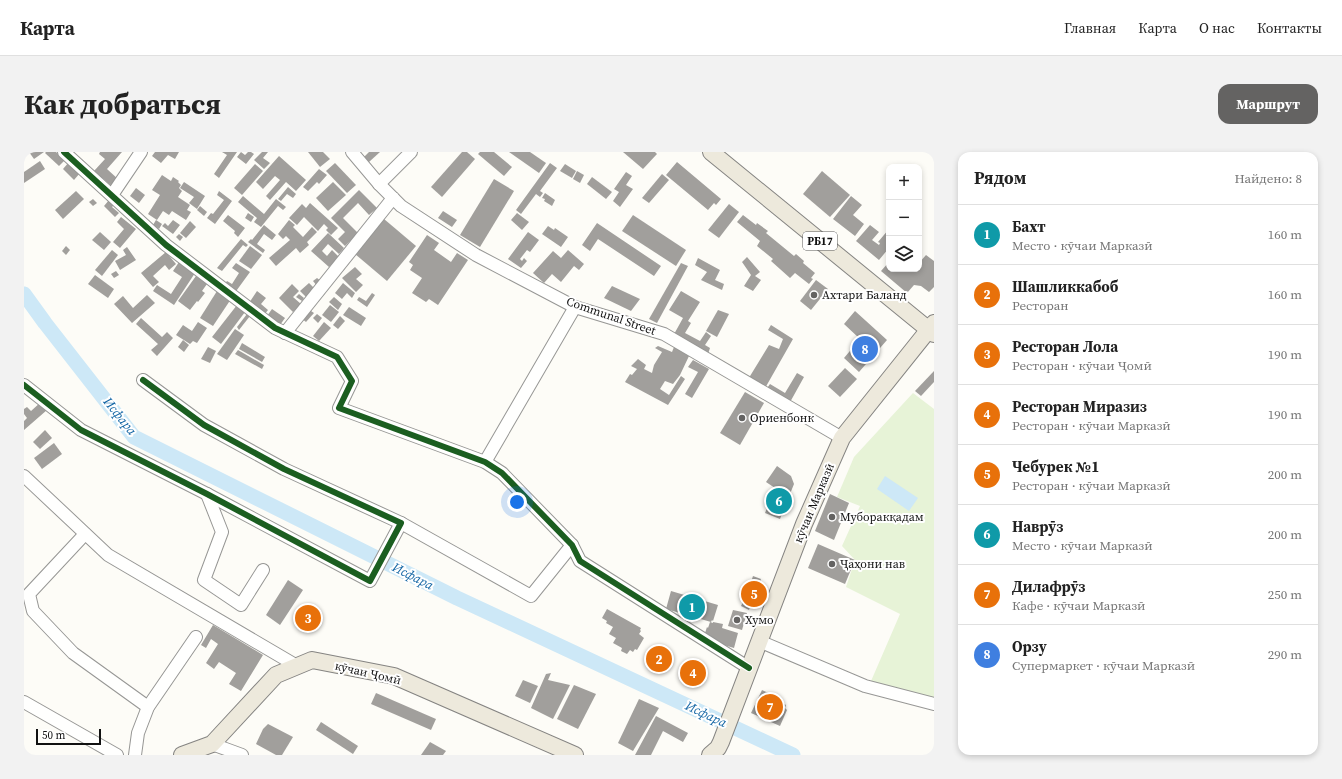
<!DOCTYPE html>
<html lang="ru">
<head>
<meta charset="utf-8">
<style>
  body { margin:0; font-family:"Source Serif 4",serif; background:#f2f2f2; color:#222 }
  .controls { position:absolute; right:12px; top:12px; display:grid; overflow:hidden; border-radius:8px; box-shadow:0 2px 6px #0003 }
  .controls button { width:36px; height:36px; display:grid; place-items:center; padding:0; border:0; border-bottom:1px solid #e0e0e0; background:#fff; color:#222; font:20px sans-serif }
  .scale { position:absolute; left:12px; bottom:10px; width:65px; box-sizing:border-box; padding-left:4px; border:2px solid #111; border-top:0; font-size:11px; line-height:14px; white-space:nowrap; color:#111; -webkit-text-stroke:3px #fff; paint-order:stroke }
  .you { position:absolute; left:493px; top:350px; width:14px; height:14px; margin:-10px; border:3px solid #fff; border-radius:50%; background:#1a73e8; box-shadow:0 0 0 6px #1a73e833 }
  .badge { display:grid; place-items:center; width:26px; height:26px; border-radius:50%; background:#646362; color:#fff; font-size:13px; font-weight:700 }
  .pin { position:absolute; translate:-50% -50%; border:2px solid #fff; box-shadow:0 1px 4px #0006 }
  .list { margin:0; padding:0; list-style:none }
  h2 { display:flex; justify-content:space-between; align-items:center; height:52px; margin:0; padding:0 16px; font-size:17px }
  h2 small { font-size:13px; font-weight:400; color:#767676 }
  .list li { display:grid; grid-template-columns:26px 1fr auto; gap:12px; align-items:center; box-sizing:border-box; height:60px; padding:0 16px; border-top:1px solid #e0e0e0 }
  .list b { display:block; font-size:15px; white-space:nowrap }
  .list p { margin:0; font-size:13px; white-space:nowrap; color:#767676 }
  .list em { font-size:13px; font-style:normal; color:#767676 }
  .icon { flex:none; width:22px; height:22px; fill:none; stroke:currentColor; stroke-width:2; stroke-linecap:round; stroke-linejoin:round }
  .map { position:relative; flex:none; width:910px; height:603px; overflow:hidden; border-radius:12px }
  header { display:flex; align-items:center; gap:24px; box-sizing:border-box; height:56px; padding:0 20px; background:#fff; border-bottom:1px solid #e0e0e0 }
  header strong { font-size:19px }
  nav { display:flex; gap:22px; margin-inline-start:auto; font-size:14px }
  .intro { display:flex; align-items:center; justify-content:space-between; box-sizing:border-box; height:96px; padding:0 24px }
  h1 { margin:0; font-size:28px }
  .button { padding:10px 18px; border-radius:12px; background:#646362; color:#fff; font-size:14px; font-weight:700 }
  main { display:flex; gap:24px; padding:0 24px }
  aside { flex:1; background:#fff; border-radius:12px; box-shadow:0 2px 6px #0003 }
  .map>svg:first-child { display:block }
</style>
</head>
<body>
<header>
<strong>Карта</strong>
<nav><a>Главная</a><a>Карта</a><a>О нас</a><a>Контакты</a></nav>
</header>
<div class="intro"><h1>Как добраться</h1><a class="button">Маршрут</a></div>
<main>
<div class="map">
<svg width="910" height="603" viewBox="0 0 910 603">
  <rect width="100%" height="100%" fill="#fdfcf7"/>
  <polygon fill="#e7f3d7" points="889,241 910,257 910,550 844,536 876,462 822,435 831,408 818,394 836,354 813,345 830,305"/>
  <polygon fill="#cde8f7" points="861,324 894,346 885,359 853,337"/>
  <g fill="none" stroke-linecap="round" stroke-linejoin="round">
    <polyline stroke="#cde8f7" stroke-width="15" points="0,142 21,171 110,285 433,446 769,603"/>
  </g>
  <g fill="#a19f9c">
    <polygon points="5,0 20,0 10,7"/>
    <polygon points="22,0 32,0 41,8 35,14 21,1"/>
    <polygon points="76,0 98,0 83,17 95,28 89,35 70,19 81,7 75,2"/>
    <polygon points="131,0 155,0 151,7 144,3 137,11 128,4"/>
    <polygon points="198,0 213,0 195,26 190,22 203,3"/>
    <polygon points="217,0 221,3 224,0 227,0 230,2 222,12 213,5"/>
    <polygon points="238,0 244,0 239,6 246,11 240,17 230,8"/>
    <polygon points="284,0 299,0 306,7 296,15"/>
    <polygon points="345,0 356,0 345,10 340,5"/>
    <polygon points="438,0 443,0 451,7 418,45 407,35"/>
    <polygon points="456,0 470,0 488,15 480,24 454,2"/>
    <polygon points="485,0 506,0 522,11 515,21"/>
    <polygon points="599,0 631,0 633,2 619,17"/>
    <polygon points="255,4 282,28 272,39 262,30 246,48 242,44 256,28 251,24 239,37 232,30"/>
    <polygon points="16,9 21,17 0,31 0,20"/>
    <polygon points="45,10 56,21 50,28 39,17"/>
    <polygon points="653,10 697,47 692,53 690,51 684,58 642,23"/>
    <polygon points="311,11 332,33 323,41 302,19"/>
    <polygon points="526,11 533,16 516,39 519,41 516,45 512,42 497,62 492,58"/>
    <polygon points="231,12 239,19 218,43 210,36"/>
    <polygon points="541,12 552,19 548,26 536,19"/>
    <polygon points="295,17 303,23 295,32 293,30 284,39 279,35"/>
    <polygon points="553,19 560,23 556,31 549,27"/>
    <polygon points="798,19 826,43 806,65 779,42"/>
    <polygon points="602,20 608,24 602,33 609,37 596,55 589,49 595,40 590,37"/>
    <polygon points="638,22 645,28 625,51 618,46"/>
    <polygon points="138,23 147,29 149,25 155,29 154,30 157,33 155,36 158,39 154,45 166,53 163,58 167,60 162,68 148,59 145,63 139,59 133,68 124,62 136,43 128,38"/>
    <polygon points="568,25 588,40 582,47 563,32"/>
    <polygon points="470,27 490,39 456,95 436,83"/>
    <polygon points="160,30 181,44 173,57 165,51 170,45 156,36"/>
    <polygon points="309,30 322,43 304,59 292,46"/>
    <polygon points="264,35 272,42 269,46 263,42 257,49 254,47"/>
    <polygon points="112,36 121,43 115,51 106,44"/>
    <polygon points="335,38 353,56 345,63 334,51 319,66 334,81 321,94 314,87 321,80 307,66"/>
    <polygon points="52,39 60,47 39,67 31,58"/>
    <polygon points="195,39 208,49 191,72 183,66 187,61 189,62 200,48 193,43"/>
    <polygon points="521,41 531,48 528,54 520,49 521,47 518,46"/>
    <polygon points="219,44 240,62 252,47 262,55 259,58 254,54 237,75 230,70 233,66 214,50"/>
    <polygon points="827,44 838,53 829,63 840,72 831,84 809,67"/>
    <polygon points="69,47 73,51 69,54 65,50"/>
    <polygon points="85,48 90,53 88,55 95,61 91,65 80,54"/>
    <polygon points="286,51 314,76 307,83 302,78 304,76 300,72 294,79 280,65 273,73 265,66 278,52 282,56"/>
    <polygon points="705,52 715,60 695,86 684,78"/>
    <polygon points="176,54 183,60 180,64 173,58"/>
    <polygon points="419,59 433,68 428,75 414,66"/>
    <polygon points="224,61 230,65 227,70 221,66"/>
    <polygon points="493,61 505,70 498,78 487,68"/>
    <polygon points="204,63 221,76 214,85 210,81 211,79 199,69"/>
    <polygon points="609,63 662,98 652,114 598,79"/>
    <polygon points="719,63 732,73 733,71 744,79 742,81 770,104 772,102 780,109 779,111 791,121 787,126 789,127 785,132 771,121 766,126 747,109 749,107 733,94 736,89 713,70"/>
    <polygon points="97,65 112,77 96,96 89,90 100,77 93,70"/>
    <polygon points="360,67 392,94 363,129 331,102"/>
    <polygon points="132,68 138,72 135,77 129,73"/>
    <polygon points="149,68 156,73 149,82 138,74 141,71 144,74"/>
    <polygon points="265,68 271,73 269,75 279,85 288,75 293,80 283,90 285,93 276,101 272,96 252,114 245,106 266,88 262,84 259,87 254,82"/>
    <polygon points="166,69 172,75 162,86 156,81"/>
    <polygon points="573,71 637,114 630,124 574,87 566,99 558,93"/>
    <polygon points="240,73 252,83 248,88 240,82 233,92 241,98 239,101 224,90 227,87 228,88"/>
    <polygon points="846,73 855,80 848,88 855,93 856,91 854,90 865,77 865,96 855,108 832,89"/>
    <polygon points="524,74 530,78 531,76 544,85 537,95 518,82"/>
    <polygon points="76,80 87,90 80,98 68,88"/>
    <polygon points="504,80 515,88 506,100 503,98 496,107 498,109 500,106 503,109 497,116 484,107"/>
    <polygon points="304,81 320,96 315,102 304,92 298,99 303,104 308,98 315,105 305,115 287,99"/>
    <polygon points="155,82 159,85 156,89 152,85"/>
    <polygon points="403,83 415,91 410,98 427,110 433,101 444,108 414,153 405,147 402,150 388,141 398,126 386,118 389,113 385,110"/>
    <polygon points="217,87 224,93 222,95 219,93 198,119 193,116"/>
    <polygon points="42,94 46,98 42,103 38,99"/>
    <polygon points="226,94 238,103 227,117 215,109"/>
    <polygon points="103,95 112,108 96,118 91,109 102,103 99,98"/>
    <polygon points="88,98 94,103 78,124 71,118"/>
    <polygon points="544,98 560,112 555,118 550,114 537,130 528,122 520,131 509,121 529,99 537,106"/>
    <polygon points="142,100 152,112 145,118 141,113 129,124 135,130 129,135 117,121"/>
    <polygon points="902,103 910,109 910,135 905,140 897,134 890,133 883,141 857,119 865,110 865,117 895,117 895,111"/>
    <polygon points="723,105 736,120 731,124 737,128 729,139 720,134 727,123 718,110"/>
    <polygon points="674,106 696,118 691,128 700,132 698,138 677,128 683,120 671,113"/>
    <polygon points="155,110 171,121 150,153 129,139 133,133 147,142 158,125 149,119"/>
    <polygon points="212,111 226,120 210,142 199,134 203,129 208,132 215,121 208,116"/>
    <polygon points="657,111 664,114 633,171 625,167"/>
    <polygon points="331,115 338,122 332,127 339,133 332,140 318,126"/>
    <polygon points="92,119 95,123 90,126 87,122"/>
    <polygon points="71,123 90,137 84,146 64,132"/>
    <polygon points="172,124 183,132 178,139 181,141 174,150 173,149 166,158 154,149"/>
    <polygon points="293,126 297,129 293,134 289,129"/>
    <polygon points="792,128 804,137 787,158 776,149"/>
    <polygon points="285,131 291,137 282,145 276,139"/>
    <polygon points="319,131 331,141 328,146 323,141 318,147 311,141"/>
    <polygon points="268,132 275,139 269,145 277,152 269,160 255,146"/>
    <polygon points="588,134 616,147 607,159 580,146"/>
    <polygon points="193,139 207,147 189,174 176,166"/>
    <polygon points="233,139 242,146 237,152 244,158 240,163 225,151"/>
    <polygon points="657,139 676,150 664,169 667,171 661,181 676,189 682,180 687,184 681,193 686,196 684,202 649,184 659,166 645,158"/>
    <polygon points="348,141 351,143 343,155 333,148 335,145 342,149"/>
    <polygon points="275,142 280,146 278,149 272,145"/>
    <polygon points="123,143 131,151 108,171 90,152 99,144 109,156"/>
    <polygon points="310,145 318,152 314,158 305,150"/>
    <polygon points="213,153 221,160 197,192 188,185"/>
    <polygon points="306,153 315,160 307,170 298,163"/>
    <polygon points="325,155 342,166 337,174 319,163"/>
    <polygon points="248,157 261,166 256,173 243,164"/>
    <polygon points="284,157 290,161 282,170 277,166"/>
    <polygon points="694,158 705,162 693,185 682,179"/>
    <polygon points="831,159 863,188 835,220 820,206 836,187 820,172"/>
    <polygon points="223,162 226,164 215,178 213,175"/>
    <polygon points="293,162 298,166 294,171 289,166"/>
    <polygon points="316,164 321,169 314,177 309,173"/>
    <polygon points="117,166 138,185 143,180 149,186 133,204 127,198 134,192 112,172"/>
    <polygon points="174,170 183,176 173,191 169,189 166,192 152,183 159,173 168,179"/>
    <polygon points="300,170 307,176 295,189 289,184"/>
    <polygon points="747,173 769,187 740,238 723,229 745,193 755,197 759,187 744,178"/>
    <polygon points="211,177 220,183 203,208 193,202"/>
    <polygon points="159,188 165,193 160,200 154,195"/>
    <polygon points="218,191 241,205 238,210 215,197"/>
    <polygon points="634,194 648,200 650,195 665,204 656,223 649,232 641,229 636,237 645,243 657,224 661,227 644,253 601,230 606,222 608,223 613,217 607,214 614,207 622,213 620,217 628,221 630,213 638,200 631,196"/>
    <polygon points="184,195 192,199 186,211 177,207"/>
    <polygon points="214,198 240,213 238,217 211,202"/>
    <polygon points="669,208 685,217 668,246 661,242 674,220 664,215"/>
    <polygon points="821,216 833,227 816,245 804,234"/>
    <polygon points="910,219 910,230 897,244 891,239"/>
    <polygon points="773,221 780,225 765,252 741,239 746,232 761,241"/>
    <polygon points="721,240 740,251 716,293 696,281"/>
    <polygon points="17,250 23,258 0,278 0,269 3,266 0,262 0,257 3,255 7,259"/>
    <polygon points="21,278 28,286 16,297 9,290"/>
    <polygon points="30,291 38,302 18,317 10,306"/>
    <polygon points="753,314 767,324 770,332 756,367 741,361 751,336 742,330"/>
    <polygon points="806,342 825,351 810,388 791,379"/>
    <polygon points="794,392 831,408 821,432 784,416"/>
    <polygon points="729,424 737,427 731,444 728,443 729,441 724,439"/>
    <polygon points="264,428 279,438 256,473 242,463"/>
    <polygon points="647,439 694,453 689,469 688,468 687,470 642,457"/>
    <polygon points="724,443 729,445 725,458 717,454 719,450 722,451"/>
    <polygon points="583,457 617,476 616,478 617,479 615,482 620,486 613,498 611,497 609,500 606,498 603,502 597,499 598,496 589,491 592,486 585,482 589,475 582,471 583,469 578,466"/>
    <polygon points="709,458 723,461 718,478 704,474"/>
    <polygon points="686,470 689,471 689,470 699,472 698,476 714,481 710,496 679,487 683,475 684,476"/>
    <polygon points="189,473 239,503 217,539 205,532 212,521 195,510 190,517 182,511 194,492 187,487 182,496 177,493"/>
    <polygon points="527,521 524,528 546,533 529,567 507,556 522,522"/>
    <polygon points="499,528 514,534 506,551 491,544"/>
    <polygon points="550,533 572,542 554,577 533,567"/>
    <polygon points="738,538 755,546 755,549 762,553 761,556 763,558 756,574 727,561"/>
    <polygon points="352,541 412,567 407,578 347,552"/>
    <polygon points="615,547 635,556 609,599 594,591"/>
    <polygon points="632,564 664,581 659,590 639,579 627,603 611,603"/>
    <polygon points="297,570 334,594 329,602 292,578"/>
    <polygon points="244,572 269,585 258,603 252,603 232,592 239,577"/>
    <polygon points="406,590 422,599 419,603 397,603"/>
  </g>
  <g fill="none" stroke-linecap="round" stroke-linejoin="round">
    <defs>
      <g id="minor">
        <polyline points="40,0 142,93 251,176 313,205 328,229 315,256 461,310 478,321 548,393 556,409 725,516"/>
        <polyline points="328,0 355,32 377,54 452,103 551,155 640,182 818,286"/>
        <polyline points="355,32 387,0"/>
        <polyline points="88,43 117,0"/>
        <polyline points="261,181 369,46"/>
        <polyline points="0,233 57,278 183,342 346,429 377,371 260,317 180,273 119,228"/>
        <polyline points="461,310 551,155"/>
        <polyline points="0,324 84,403 273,514"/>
        <polyline points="183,342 198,380 180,428 217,453 239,418"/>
        <polyline points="377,371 507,444 548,393"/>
        <polyline points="61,382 5,442 9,459 49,501 124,555"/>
        <polyline points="735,489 841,534 910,552"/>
        <polyline points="0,550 93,603"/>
        <polyline points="188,592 218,603"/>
        <polyline points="111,603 114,581 124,555 172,485"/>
      </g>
      <g id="major">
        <polyline points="687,0 910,182"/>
        <polyline points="158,603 188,592 252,523 288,508 370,524 551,603"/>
        <polyline points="686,603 694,596 697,590 780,372 818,286 910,171"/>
      </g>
    </defs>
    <use href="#minor" stroke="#979795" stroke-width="14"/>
    <use href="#major" stroke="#858482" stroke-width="18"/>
    <use href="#minor" stroke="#fffffe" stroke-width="12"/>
    <use href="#major" stroke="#ede9dc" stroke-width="16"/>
    <defs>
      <g id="cycleway">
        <polyline points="40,0 142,93 251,176 313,205 328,229 315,256 461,310 478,321 548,393 556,409 725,516"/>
        <polyline points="0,233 57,278 183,342 346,429 377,371 260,317 180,273 119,228"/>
      </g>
    </defs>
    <use href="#cycleway" stroke="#fff" stroke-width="8"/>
    <use href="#cycleway" stroke="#1b5e20" stroke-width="6"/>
  </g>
  <g fill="#646362" stroke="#fff" stroke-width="1.5">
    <circle cx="790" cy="143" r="4"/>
    <circle cx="718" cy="266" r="4"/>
    <circle cx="808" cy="365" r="4"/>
    <circle cx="808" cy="412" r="4"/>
    <circle cx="713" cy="468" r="4"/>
  </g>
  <g text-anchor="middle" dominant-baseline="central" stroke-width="4" stroke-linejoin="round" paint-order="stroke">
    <rect fill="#fff" stroke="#585858" stroke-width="1" x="779" y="80" width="34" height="18" rx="3"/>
    <g font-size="11" font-weight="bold" fill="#111">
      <text x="796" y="89">РБ17</text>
    </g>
    <g font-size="12" fill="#111" stroke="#fff" text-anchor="start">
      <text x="798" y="143">Ахтари Баланд</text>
      <text x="726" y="266">Ориенбонк</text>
      <text x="816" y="365">Муборакқадам</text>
      <text x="816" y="412">Ҷаҳони нав</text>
      <text x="721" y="468">Хумо</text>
    </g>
    <g font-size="12" fill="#111" stroke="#fff">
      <text transform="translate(587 164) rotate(19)">Communal Street</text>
      <text transform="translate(790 351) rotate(-67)">кӯчаи Марказӣ</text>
      <text transform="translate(344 521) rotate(13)">кӯчаи Ҷомӣ</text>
    </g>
    <g font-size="13" font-style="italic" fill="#1768a6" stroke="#fff">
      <text transform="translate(96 264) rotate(51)">Исфара</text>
      <text transform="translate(389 424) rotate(27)">Исфара</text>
      <text transform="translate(682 562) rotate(25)">Исфара</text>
    </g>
  </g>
</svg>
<div class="controls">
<button>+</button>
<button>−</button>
<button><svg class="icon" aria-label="layers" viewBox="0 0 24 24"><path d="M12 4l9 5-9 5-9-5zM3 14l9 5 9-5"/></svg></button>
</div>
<div class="scale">50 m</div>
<div class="you"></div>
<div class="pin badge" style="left:668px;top:455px;background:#0f9aa8">1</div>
<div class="pin badge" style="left:635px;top:507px;background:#e8710a">2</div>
<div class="pin badge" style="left:284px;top:466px;background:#e8710a">3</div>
<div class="pin badge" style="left:669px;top:521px;background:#e8710a">4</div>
<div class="pin badge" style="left:730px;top:442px;background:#e8710a">5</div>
<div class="pin badge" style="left:755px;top:349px;background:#0f9aa8">6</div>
<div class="pin badge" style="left:746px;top:555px;background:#e8710a">7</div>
<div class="pin badge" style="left:841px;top:197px;background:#3f7fe0">8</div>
</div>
<aside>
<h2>Рядом<small>Найдено: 8</small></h2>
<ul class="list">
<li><span class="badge" style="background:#0f9aa8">1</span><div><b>Бахт</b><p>Место · кӯчаи Марказӣ</p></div><em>160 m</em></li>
<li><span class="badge" style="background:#e8710a">2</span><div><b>Шашликкабоб</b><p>Ресторан</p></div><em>160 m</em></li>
<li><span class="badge" style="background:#e8710a">3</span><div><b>Ресторан Лола</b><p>Ресторан · кӯчаи Ҷомӣ</p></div><em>190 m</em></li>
<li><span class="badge" style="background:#e8710a">4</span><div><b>Ресторан Миразиз</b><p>Ресторан · кӯчаи Марказӣ</p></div><em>190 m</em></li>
<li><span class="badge" style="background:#e8710a">5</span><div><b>Чебурек №1</b><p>Ресторан · кӯчаи Марказӣ</p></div><em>200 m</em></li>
<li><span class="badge" style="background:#0f9aa8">6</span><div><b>Наврӯз</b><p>Место · кӯчаи Марказӣ</p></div><em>200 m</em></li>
<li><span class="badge" style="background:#e8710a">7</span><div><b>Дилафрӯз</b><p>Кафе · кӯчаи Марказӣ</p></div><em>250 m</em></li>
<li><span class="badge" style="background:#3f7fe0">8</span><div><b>Орзу</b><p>Супермаркет · кӯчаи Марказӣ</p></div><em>290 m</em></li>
</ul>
</aside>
</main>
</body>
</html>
